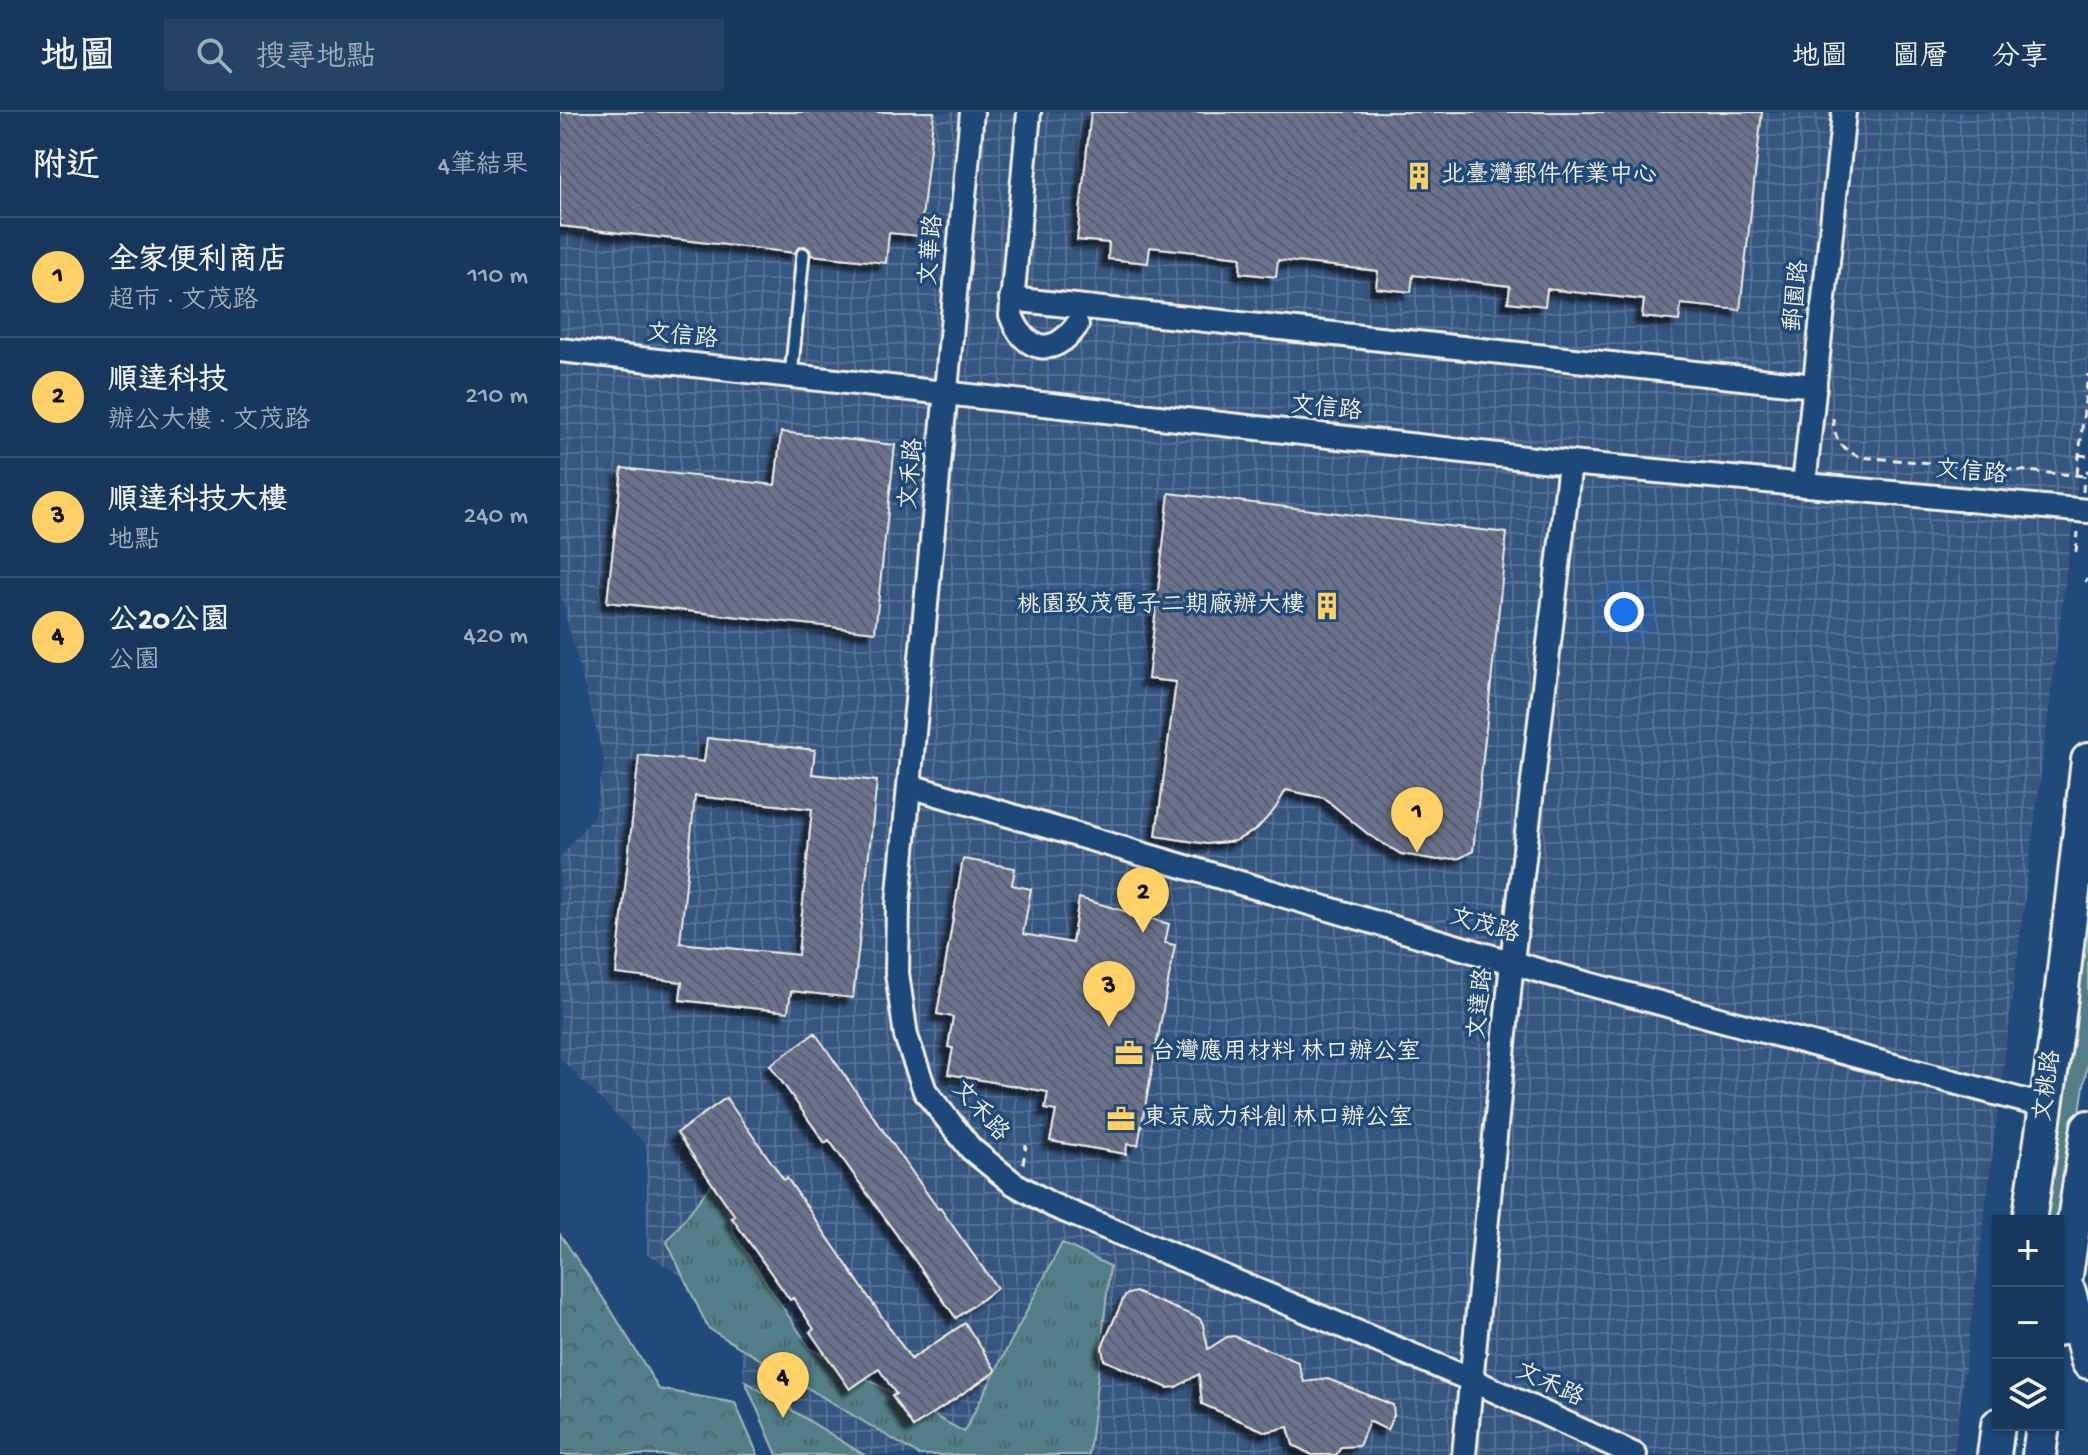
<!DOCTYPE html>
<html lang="zh-TW">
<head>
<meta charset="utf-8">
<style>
  body { margin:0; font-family:"Gochi Hand","LXGW WenKai TC",sans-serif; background:#244365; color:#f1f3f6 }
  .controls { position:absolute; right:24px; bottom:24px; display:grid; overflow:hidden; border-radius:0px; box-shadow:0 2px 6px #0004 }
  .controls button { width:72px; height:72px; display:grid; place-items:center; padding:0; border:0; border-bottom:2px solid #365272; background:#17385c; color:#f1f3f6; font:40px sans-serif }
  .you { position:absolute; left:1064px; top:500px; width:28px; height:28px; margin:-20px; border:6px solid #fff; border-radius:50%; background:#1a73e8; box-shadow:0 0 0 12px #1a73e833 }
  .badge { display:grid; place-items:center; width:52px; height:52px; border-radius:50%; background:#ffd166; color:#111; font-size:26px; font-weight:700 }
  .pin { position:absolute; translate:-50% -66px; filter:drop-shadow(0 2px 4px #0008) }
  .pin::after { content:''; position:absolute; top:42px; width:28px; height:24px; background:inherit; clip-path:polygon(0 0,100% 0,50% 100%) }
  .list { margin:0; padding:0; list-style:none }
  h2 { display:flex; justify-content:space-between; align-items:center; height:104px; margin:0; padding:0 32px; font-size:34px }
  h2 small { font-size:26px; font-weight:400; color:#9eacbb }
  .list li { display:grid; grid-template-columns:52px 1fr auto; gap:24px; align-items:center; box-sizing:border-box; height:120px; padding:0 32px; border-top:2px solid #365272 }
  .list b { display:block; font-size:30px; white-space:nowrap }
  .list p { margin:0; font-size:26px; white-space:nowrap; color:#9eacbb }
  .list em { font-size:26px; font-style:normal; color:#9eacbb }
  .icon { flex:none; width:44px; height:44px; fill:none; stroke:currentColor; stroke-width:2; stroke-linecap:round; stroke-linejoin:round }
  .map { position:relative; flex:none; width:1528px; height:1343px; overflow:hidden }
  header { display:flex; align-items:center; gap:48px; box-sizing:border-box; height:112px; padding:0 40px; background:#17385c; border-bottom:2px solid #365272 }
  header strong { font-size:38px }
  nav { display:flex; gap:44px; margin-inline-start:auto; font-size:28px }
  .search { width:560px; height:72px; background:#244365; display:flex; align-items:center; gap:20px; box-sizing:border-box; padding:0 28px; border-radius:0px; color:#9eacbb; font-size:30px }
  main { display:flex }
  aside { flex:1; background:#17385c }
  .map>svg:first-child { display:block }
</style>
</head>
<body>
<header>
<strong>地圖</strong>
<div class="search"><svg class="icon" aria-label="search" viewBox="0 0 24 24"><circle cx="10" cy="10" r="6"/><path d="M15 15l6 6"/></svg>搜尋地點</div>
<nav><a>地圖</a><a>圖層</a><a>分享</a></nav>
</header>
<main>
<aside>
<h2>附近<small>4筆結果</small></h2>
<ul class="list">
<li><span class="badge">1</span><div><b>全家便利商店</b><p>超市 · 文茂路</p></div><em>110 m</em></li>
<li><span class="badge">2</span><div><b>順達科技</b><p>辦公大樓 · 文茂路</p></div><em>210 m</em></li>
<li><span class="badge">3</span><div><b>順達科技大樓</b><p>地點</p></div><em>240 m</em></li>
<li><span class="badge">4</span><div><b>公20公園</b><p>公園</p></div><em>420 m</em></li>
</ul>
</aside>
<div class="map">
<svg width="1528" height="1343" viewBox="0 0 1528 1343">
  <defs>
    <pattern id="industrial-grid" width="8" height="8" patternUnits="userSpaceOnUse" patternTransform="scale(2)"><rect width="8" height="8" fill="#365680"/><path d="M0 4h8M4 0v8" fill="none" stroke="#546f92"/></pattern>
    <pattern id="forest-crowns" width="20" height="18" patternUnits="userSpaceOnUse" patternTransform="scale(2)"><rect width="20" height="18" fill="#527e87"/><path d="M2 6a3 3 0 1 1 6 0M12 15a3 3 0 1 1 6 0" fill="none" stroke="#4e666a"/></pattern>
    <pattern id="park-tufts" width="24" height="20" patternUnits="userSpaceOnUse" patternTransform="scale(2)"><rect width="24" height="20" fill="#527e87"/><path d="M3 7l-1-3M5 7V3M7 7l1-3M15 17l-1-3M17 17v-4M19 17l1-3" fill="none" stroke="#4e666a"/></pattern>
    <pattern id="building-back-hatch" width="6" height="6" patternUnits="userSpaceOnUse" patternTransform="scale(2)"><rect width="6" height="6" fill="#6b738e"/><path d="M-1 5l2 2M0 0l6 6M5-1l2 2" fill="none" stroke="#5a5e6a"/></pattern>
    <filter id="shadow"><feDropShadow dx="-7" dy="7" stdDeviation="2" flood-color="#0009"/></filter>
  </defs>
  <rect width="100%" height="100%" fill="#1f4a7a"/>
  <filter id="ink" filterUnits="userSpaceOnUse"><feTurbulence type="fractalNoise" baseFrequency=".0125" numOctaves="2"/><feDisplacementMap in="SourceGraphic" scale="16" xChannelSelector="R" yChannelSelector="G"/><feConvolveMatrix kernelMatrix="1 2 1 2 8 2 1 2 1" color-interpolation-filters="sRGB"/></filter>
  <g filter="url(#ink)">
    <polygon fill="url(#industrial-grid)" points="0,0 1528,0 1528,291 1394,1343 304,1343 185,1269 176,1198 87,1142 86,1033 0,946 0,745 34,704 44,648 0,481"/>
    <polygon fill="#527e87" stroke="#a3b8b8" stroke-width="2" points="1528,758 1528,946 1498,1150 1498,1109 1483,1109"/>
    <polygon fill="url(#forest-crowns)" stroke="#a3b8b8" stroke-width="2" points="0,1122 53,1201 99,1277 175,1291 198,1343 0,1343"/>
    <g fill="url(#park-tufts)" stroke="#a3b8b8" stroke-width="2">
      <polygon points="160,1061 174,1122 250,1236 404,1320 502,1131 550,1154 529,1343 359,1343 148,1216 107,1130"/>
      <polygon points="185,1269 304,1343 217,1343"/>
    </g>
    <g fill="url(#building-back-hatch)" stroke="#f4f1e8" stroke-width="2" fill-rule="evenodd" filter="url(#shadow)">
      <polygon points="0,0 374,0 360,124 329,121 326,151 251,143 250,138 245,134 239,135 235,141 0,114"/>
      <polygon points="531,0 1202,0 1180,198 1121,192 1119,209 1082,205 1084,188 987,177 985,194 948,190 950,174 853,163 851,180 816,176 818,159 718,148 716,165 680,161 681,145 590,135 588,151 548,147 549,131 517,128"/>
      <polygon points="221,320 335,333 315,520 47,490 62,356 215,373"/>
      <polygon points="609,381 947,421 913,739 900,746 878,748 841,742 809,723 764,686 726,678 715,697 696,718 675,729 647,732 596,724 616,570 588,567"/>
      <path d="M147 626 255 638 252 662 317 669 293 886 231 879 228 900 120 888 122 870 56 862 79 643 144 650ZM135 684 252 697 238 843 120 831Z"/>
      <polygon points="403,747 455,756 452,773 471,777 463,822 512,831 519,786 609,812 605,831 615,833 578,1033 567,1032 566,1042 490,1029 496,999 485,997 488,980 388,962 393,936 388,935 393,905 377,902"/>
      <polygon points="255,921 378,1097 380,1096 437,1176 396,1206 269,1028 265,1031 210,953"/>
      <polygon points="166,986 224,1068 227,1066 351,1247 405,1211 436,1259 353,1315 332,1284 336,1282 319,1257 290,1277 250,1220 254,1217 233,1186 230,1188 172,1106 175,1104 117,1021"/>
      <polygon points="575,1180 639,1206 643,1212 648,1237 667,1225 674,1224 738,1250 744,1270 768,1267 833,1293 834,1303 827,1318 809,1309 799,1334 781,1335 776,1343 752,1343 733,1333 728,1315 706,1320 642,1292 639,1262 616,1275 608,1276 544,1248 542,1235 565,1183"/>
    </g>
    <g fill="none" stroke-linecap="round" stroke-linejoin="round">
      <defs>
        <polyline id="lane" points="231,264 243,142"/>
        <g id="street">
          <polyline points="412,0 338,792 337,861 346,924 365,979 411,1037 453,1071 492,1093 914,1269 1075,1343"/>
          <path d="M469 0 451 203C465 240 493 246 517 213"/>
          <polyline points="451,187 1255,274"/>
          <polyline points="0,238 1010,351 1528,399"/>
          <polyline points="1244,373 1284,0"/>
          <polyline points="350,674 984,860 1487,995"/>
          <polyline points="904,1343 952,850 1010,351"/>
        </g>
        <g id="secondary">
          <polyline points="1469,1109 1497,920 1528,648"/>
          <polyline points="1509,1180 1528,1250"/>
          <polyline points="1498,1217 1528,1015"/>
          <polyline points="1434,1343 1438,1313"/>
          <polyline points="1479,1343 1483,1313"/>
        </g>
      </defs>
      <use href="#lane" stroke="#f4f1e8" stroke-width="17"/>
      <use href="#street" stroke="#f4f1e8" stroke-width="28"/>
      <use href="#secondary" stroke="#f4f1e8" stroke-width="38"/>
      <g stroke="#f4f1e8" stroke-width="3" stroke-dasharray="8 6" stroke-linecap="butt">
        <path d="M1273 306C1274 328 1281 337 1300 345L1525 364 1528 358"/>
        <polyline points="1519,343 1528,344"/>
        <polyline points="1517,362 1528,262"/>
        <polyline points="1523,380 1524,364"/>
        <polyline points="1516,440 1518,420"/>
        <polyline points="1525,468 1528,469"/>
        <polyline points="463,1052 466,1033"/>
      </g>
      <use href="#lane" stroke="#1f4a7a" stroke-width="11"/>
      <use href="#street" stroke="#1f4a7a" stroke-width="22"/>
      <use href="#secondary" stroke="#1f4a7a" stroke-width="32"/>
    </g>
  </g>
  <defs>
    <symbol id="building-bare" viewBox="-9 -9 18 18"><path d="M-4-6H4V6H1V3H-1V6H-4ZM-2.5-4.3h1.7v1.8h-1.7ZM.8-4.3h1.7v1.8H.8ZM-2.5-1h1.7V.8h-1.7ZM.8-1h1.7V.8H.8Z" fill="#ffd166" stroke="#1f4a7a" stroke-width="2.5" paint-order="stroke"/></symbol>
    <symbol id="office-bare" viewBox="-9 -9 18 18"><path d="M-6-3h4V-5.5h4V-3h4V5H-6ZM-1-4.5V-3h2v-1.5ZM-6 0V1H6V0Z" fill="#ffd166" stroke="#1f4a7a" stroke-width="2.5" paint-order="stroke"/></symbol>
  </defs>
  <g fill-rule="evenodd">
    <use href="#building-bare" x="839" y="44" width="40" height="40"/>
    <use href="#building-bare" x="747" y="474" width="40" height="40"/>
    <use href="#office-bare" x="549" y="921" width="40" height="40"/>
    <use href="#office-bare" x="541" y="987" width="40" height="40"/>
  </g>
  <g text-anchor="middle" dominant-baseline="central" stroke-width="7" stroke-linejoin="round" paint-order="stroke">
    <g font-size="24" fill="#f4f1e8" stroke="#1f4a7a" text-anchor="start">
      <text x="881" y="64">北臺灣郵件作業中心</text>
      <text x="745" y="494" text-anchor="end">桃園致茂電子二期廠辦大樓</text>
      <text x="591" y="941">台灣應用材料 林口辦公室</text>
      <text x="583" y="1007">東京威力科創 林口辦公室</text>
    </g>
    <g font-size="24" fill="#f4f1e8" stroke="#1f4a7a">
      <text transform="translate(373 138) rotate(-85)">文華路</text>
      <text transform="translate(1238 184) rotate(-84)">郵園路</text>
      <text transform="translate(122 226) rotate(6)">文信路</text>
      <text transform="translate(766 298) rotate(6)">文信路</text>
      <text transform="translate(353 362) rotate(-85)">文禾路</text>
      <text transform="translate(1411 362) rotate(5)">文信路</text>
      <text transform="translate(924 815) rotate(16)">文茂路</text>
      <text transform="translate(922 892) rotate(-84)">文達路</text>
      <text transform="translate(1489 974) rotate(-82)">文桃路</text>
      <text transform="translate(419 1000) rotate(48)">文禾路</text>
      <text transform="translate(989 1274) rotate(25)">文禾路</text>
    </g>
  </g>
</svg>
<div class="controls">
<button>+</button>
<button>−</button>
<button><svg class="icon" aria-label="layers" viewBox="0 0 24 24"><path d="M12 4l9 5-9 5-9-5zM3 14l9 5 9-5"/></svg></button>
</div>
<div class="you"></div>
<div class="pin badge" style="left:857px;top:741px">1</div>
<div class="pin badge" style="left:583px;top:821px">2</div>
<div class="pin badge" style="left:549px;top:915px">3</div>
<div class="pin badge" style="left:223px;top:1306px">4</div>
</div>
</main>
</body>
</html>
